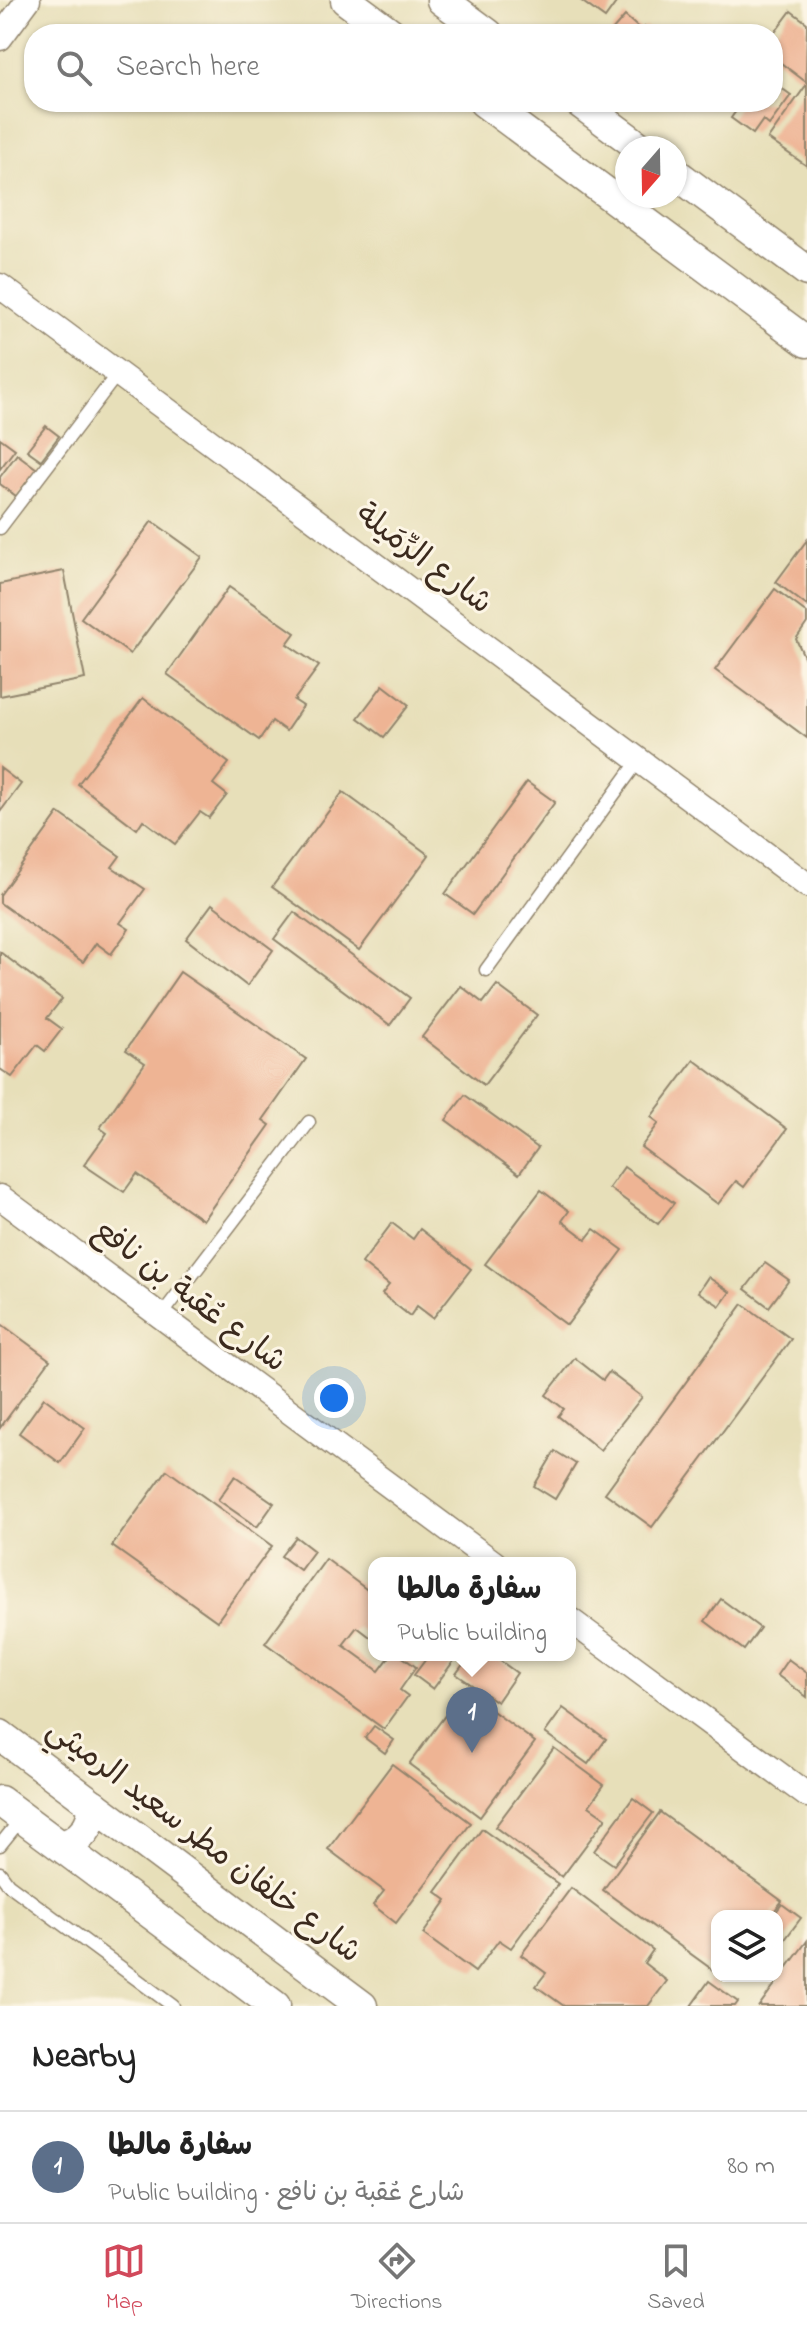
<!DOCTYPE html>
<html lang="en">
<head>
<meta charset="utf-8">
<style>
  body { margin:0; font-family:"Indie Flower","Playpen Sans Arabic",sans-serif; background:#f2f2f2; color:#222 }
  .controls { position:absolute; right:24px; bottom:24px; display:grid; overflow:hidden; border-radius:16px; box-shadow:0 2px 6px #0004 }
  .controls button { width:72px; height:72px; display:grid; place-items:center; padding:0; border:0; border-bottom:2px solid #e0e0e0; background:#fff; color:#222; font:40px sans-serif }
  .compass { position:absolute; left:615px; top:136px; width:72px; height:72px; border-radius:50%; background:#fff; box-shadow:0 2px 6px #0004; rotate:200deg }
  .you { position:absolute; left:334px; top:1398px; width:28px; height:28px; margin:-20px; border:6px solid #fff; border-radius:50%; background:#1a73e8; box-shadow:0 0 0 12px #1a73e833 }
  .badge { display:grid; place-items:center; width:52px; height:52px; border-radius:50%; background:#d1495b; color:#fff; font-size:26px; font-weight:700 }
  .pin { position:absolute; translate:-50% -66px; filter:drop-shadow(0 2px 4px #0008) }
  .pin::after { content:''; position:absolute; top:42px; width:28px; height:24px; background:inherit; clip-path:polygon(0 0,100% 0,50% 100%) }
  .popup { position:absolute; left:368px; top:1557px; width:208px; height:104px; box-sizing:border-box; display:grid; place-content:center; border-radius:16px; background:#fff; filter:drop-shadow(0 2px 6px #0005); font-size:26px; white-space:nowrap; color:#767676 }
  .popup b { font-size:30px; color:#222 }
  .popup::after { content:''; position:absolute; left:50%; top:100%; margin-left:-16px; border:16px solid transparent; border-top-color:#fff }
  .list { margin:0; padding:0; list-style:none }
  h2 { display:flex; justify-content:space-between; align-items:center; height:104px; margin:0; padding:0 32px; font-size:34px }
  h2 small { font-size:26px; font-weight:400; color:#767676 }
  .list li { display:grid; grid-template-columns:52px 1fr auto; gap:24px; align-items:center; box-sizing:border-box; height:112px; padding:0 32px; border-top:2px solid #e0e0e0 }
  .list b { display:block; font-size:30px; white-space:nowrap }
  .list p { margin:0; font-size:26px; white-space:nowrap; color:#767676 }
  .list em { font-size:26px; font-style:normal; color:#767676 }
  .icon { flex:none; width:44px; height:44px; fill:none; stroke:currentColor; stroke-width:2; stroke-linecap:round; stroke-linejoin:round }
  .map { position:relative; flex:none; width:807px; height:2006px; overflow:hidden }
  .search { position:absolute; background:#fff; box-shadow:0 2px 6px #0004; left:24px; right:24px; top:24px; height:88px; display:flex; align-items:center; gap:20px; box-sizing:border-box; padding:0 28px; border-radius:32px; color:#767676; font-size:30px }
  .sheet { height:216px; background:#fff }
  nav { display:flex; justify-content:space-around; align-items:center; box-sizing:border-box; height:112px; border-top:2px solid #e0e0e0; background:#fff; font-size:22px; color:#767676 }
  nav a { display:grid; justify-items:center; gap:4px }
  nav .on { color:#d1495b }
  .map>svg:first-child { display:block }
</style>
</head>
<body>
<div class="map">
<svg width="807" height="2006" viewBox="0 0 807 2006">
  <rect width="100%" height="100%" fill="#fcf5e5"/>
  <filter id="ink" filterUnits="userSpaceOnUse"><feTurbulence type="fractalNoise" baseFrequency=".0125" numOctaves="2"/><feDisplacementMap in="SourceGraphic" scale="16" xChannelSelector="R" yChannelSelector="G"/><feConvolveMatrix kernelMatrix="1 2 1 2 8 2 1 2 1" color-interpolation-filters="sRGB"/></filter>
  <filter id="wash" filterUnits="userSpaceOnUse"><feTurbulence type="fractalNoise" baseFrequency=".006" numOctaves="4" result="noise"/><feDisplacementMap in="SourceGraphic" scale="32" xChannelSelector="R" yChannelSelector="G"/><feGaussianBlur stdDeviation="1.8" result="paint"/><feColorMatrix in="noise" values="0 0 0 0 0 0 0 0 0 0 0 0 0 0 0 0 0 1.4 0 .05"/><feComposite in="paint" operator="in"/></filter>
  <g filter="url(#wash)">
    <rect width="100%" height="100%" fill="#e7dfb9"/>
    <g id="blocks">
      <g fill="#eeb494">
        <polygon points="580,0 618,0 605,18"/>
        <polygon points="791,11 807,23 806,82 773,57 773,35"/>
        <polygon points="625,16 642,31 645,27 653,34 614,34 611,32"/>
        <polygon points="773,82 791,95 769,125 763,120 753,134 731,118 741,104 737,102 773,102"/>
        <polygon points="807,84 807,166 768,139"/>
        <polygon points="46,426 59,436 41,460 27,450"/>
        <polygon points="0,438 15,449 0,469"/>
        <polygon points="17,454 37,469 16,496 0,484 0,477"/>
        <polygon points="152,521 202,557 130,654 81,618"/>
        <polygon points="807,540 807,606 776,582"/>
        <polygon points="64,571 85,679 0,696 0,584"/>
        <polygon points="229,587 295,633 287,644 319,666 294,700 303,706 286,731 272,721 259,740 167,674"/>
        <polygon points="775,589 807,613 807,623 796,639 807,663 807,738 715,670"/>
        <polygon points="383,685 409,705 384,737 358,718"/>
        <polygon points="143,698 229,763 213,784 227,795 209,818 200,812 175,844 143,820 137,829 78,784"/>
        <polygon points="0,768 21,784 0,812"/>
        <polygon points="527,782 555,802 473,914 445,894"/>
        <polygon points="343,792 429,855 359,950 272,887"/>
        <polygon points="59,813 120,856 112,867 145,889 120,923 129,929 111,954 96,943 83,962 0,903 0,895"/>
        <polygon points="212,904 273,950 247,986 186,939"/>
        <polygon points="294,912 410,998 390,1025 274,939"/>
        <polygon points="0,952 62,999 47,1018 62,1029 45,1051 37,1045 12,1077 0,1069"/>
        <polygon points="180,972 306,1059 263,1120 270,1125 203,1220 137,1174 124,1192 84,1165 107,1133 100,1128 145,1063 126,1050"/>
        <polygon points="497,985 537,1015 484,1085 422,1037 461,986 483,1003"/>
        <polygon points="694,1060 787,1129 744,1187 736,1181 718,1204 641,1147 659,1123 651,1117"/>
        <polygon points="465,1095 538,1148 519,1174 446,1120"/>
        <polygon points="624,1167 674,1203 658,1224 609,1188"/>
        <polygon points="541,1190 569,1211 562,1221 586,1239 594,1229 623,1250 567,1325 485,1264"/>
        <polygon points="392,1223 413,1239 420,1229 471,1269 433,1318 417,1306 410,1316 382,1294 389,1285 362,1263"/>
        <polygon points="765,1263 789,1280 769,1307 745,1289"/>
        <polygon points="708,1277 730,1292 720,1306 698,1292"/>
        <polygon points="743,1304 791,1339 652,1527 605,1493"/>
        <polygon points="0,1323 50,1360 0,1428"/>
        <polygon points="575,1358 603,1380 609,1372 642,1397 600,1450 558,1416 564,1409 546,1395"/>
        <polygon points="44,1398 85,1428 60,1463 19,1433"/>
        <polygon points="555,1451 576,1464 555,1499 534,1486"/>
        <polygon points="167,1470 272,1546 217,1621 112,1546"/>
        <polygon points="235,1476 274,1503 257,1527 218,1500"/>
        <polygon points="296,1537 314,1551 300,1570 281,1556"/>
        <polygon points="326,1559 374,1595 374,1640 357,1627 343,1645 379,1671 391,1655 400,1655 416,1667 400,1690 408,1696 384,1729 265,1643"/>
        <polygon points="721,1599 760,1628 744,1650 705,1621"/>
        <polygon points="429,1655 458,1655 433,1689 414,1675"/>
        <polygon points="470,1655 492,1655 517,1673 497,1702 456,1674"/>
        <polygon points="788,1659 807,1673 807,1697 777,1675"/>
        <polygon points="464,1690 535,1742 480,1817 409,1764"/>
        <polygon points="563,1708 606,1739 588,1764 545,1733"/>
        <polygon points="374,1726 394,1740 385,1753 365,1738"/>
        <polygon points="554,1748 604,1785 589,1806 606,1818 562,1877 495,1827"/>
        <polygon points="392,1764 471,1823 396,1923 373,1905 384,1891 328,1849"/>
        <polygon points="633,1798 653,1813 614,1865 594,1851"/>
        <polygon points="660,1812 782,1901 770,1916 717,1916 717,1973 603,1890"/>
        <polygon points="482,1829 558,1884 511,1948 499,1940 475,1972 423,1934 447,1900 436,1892"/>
        <polygon points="571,1888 653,1950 644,1963 667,1981 648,2006 564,2006 536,1986 546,1973 521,1955"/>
        <polygon points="782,1904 801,1918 777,1950 777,1916 773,1916"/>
        <polygon points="807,1941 807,2006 759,2006"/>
        <polygon points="709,1981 738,2002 735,2006 691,2006"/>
      </g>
    </g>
  </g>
  <g filter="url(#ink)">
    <use href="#blocks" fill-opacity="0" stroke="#91846c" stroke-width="2"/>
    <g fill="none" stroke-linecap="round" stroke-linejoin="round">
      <defs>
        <g id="service">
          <polyline points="0,528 118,373"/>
          <polyline points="486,970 639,760"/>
          <polyline points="161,1316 309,1122"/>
          <polyline points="0,1845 22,1818"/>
          <polyline points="0,1873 8,1884 173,2006"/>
        </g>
        <g id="minor">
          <polyline points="0,38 28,0"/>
          <polyline points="0,286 807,885"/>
          <polyline points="0,1197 494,1563"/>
          <polyline points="570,1620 807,1795"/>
        </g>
        <g id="tertiary">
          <polyline points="346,0 392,34"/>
          <polyline points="442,0 488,34"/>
          <polyline points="484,102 807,342"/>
          <polyline points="579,102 641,148"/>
          <polyline points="675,173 807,271"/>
          <polyline points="0,1735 362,2006"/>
          <polyline points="0,1801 275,2006"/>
          <path d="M61 1846C82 1841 92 1825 94 1805"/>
        </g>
      </defs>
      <use href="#service" stroke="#91846c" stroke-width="15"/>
      <use href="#minor" stroke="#91846c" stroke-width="27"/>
      <use href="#tertiary" stroke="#91846c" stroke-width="33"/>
      <use href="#service" stroke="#fff" stroke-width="12"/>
      <use href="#minor" stroke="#fff" stroke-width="24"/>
      <use href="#tertiary" stroke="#fff" stroke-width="30"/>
    </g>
  </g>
  <g text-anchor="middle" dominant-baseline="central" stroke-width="6" stroke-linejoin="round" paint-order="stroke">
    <g font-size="32" fill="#3b2a1e" stroke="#fcf5e5">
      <text transform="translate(423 560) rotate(37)">شارع الرِّمَيلة</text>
      <text transform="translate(189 1297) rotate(37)">شارع عُقبة بن نافع</text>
      <text transform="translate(203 1842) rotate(37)">شارع خلفان مطر سعيد الرميثي</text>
    </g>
  </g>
</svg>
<div class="controls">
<button><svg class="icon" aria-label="layers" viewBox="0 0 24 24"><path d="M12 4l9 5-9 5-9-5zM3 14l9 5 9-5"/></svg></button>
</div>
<svg class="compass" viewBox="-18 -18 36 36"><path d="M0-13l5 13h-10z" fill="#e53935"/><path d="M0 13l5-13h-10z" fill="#767676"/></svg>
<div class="you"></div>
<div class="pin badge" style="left:472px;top:1753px;background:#5c6f8a">1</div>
<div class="popup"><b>سفارة مالطا</b>Public building</div>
<div class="search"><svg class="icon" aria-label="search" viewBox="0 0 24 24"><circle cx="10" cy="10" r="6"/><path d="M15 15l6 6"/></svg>Search here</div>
</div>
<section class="sheet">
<h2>Nearby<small></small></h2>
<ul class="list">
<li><span class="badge" style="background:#5c6f8a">1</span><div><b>سفارة مالطا</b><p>Public building · شارع عُقبة بن نافع</p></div><em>80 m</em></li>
</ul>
</section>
<nav>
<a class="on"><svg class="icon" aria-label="map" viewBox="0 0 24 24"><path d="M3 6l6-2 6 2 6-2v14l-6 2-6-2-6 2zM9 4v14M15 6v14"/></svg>Map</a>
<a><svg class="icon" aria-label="directions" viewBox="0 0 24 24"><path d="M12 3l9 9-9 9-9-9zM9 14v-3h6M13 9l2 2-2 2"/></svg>Directions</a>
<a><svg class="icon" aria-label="saved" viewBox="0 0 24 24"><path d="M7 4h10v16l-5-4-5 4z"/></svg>Saved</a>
</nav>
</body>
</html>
